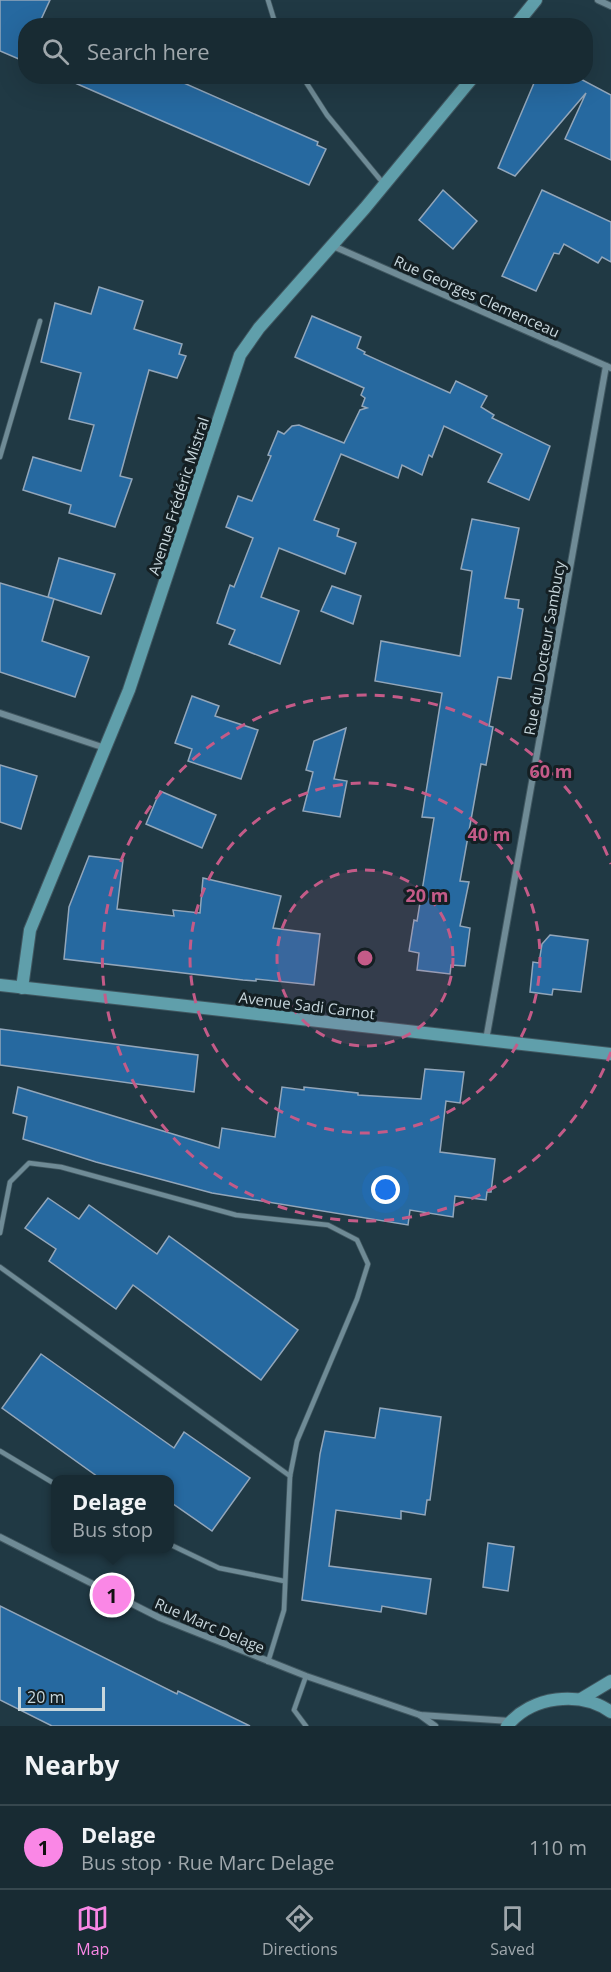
<!DOCTYPE html>
<html lang="en">
<head>
<meta charset="utf-8">
<style>
  body { margin:0; font-family:"Open Sans",sans-serif; background:#25373f; color:#f1f3f6 }
  .scale { position:absolute; left:18px; bottom:15px; width:87px; box-sizing:border-box; padding-left:6px; border:3px solid #c8d7dd; border-top:0; font-size:16px; line-height:21px; white-space:nowrap; color:#c8d7dd; -webkit-text-stroke:4px #141f23; paint-order:stroke }
  .you { position:absolute; left:386px; top:1190px; width:21px; height:21px; margin:-15px; border:4px solid #fff; border-radius:50%; background:#1a73e8; box-shadow:0 0 0 9px #1a73e833 }
  .badge { display:grid; place-items:center; width:39px; height:39px; border-radius:50%; background:#fa87e6; color:#111; font-size:20px; font-weight:700 }
  .pin { position:absolute; translate:-50% -50%; border:3px solid #fff; box-shadow:0 2px 6px #0006 }
  .popup { position:absolute; left:51px; top:1475px; width:123px; height:78px; box-sizing:border-box; display:grid; place-content:center; border-radius:12px; background:#182b33; filter:drop-shadow(0 2px 4px #0005); font-size:20px; white-space:nowrap; color:#9fa7ac }
  .popup b { font-size:22px; color:#f1f3f6 }
  .popup::after { content:''; position:absolute; left:50%; top:100%; margin-left:-12px; border:12px solid transparent; border-top-color:#182b33 }
  .list { margin:0; padding:0; list-style:none }
  h2 { display:flex; justify-content:space-between; align-items:center; height:78px; margin:0; padding:0 24px; font-size:26px }
  h2 small { font-size:20px; font-weight:400; color:#9fa7ac }
  .list li { display:grid; grid-template-columns:39px 1fr auto; gap:18px; align-items:center; box-sizing:border-box; height:84px; padding:0 24px; border-top:2px solid #36474e }
  .list b { display:block; font-size:22px; white-space:nowrap }
  .list p { margin:0; font-size:20px; white-space:nowrap; color:#9fa7ac }
  .list em { font-size:20px; font-style:normal; color:#9fa7ac }
  .icon { flex:none; width:33px; height:33px; fill:none; stroke:currentColor; stroke-width:2; stroke-linecap:round; stroke-linejoin:round }
  .map { position:relative; flex:none; width:611px; height:1726px; overflow:hidden }
  .search { position:absolute; background:#182b33; box-shadow:0 6px 24px #0002; left:18px; right:18px; top:18px; height:66px; display:flex; align-items:center; gap:15px; box-sizing:border-box; padding:0 21px; border-radius:24px; color:#9fa7ac; font-size:22px }
  .sheet { height:162px; background:#182b33 }
  nav { display:flex; justify-content:space-around; align-items:center; box-sizing:border-box; height:84px; border-top:2px solid #36474e; background:#182b33; font-size:16px; color:#9fa7ac }
  nav a { display:grid; justify-items:center; gap:3px }
  nav .on { color:#fa87e6 }
  .map>svg:first-child { display:block }
</style>
</head>
<body>
<div class="map">
<svg width="611" height="1726" viewBox="0 0 611 1726">
  <rect width="100%" height="100%" fill="#203944"/>
  <g fill="#2669a0" stroke="#92a6ba" stroke-width="1.5">
    <polygon points="0,0 50,0 38,26 26,26 26,62 0,51"/>
    <polygon points="59,76 168,76 318,142 317,145 326,149 309,185"/>
    <polygon points="537,76 575,76 611,95 611,160 565,139 586,93 515,176 498,168"/>
    <polygon points="443,190 477,221 453,249 419,220"/>
    <polygon points="542,190 611,222 611,262 602,257 598,263 564,244 559,254 554,253 536,291 502,276"/>
    <polygon points="99,287 143,301 134,329 182,344 179,354 186,356 177,378 149,370 120,476 132,479 115,527 69,513 71,505 23,490 33,457 81,471 94,425 69,419 81,373 41,362 55,303 91,314"/>
    <polygon points="312,316 361,337 357,348 365,352 364,354 450,393 456,381 487,396 481,407 494,415 492,418 550,446 529,500 488,482 502,454 444,426 432,457 429,455 422,475 402,465 398,478 341,454 314,520 339,529 337,536 356,543 345,574 279,548 261,597 299,611 280,664 229,644 235,630 217,623 230,585 234,587 253,538 226,527 238,496 252,501 271,456 268,455 278,431 284,434 292,426 299,425 344,443 360,410 367,408 362,406 365,398 361,395 364,388 295,357"/>
    <polygon points="472,519 519,528 505,598 519,600 518,608 523,609 511,679 498,677 489,726 493,727 486,765 481,764 460,881 469,882 460,926 470,928 465,966 451,965 450,974 417,970 419,953 409,951 414,920 417,921 434,818 422,817 442,693 375,681 381,641 460,656 472,571 461,569"/>
    <polygon points="59,558 115,574 101,614 48,597"/>
    <polygon points="0,583 54,599 42,641 89,657 75,697 0,672"/>
    <polygon points="332,586 361,596 353,624 321,611"/>
    <polygon points="192,696 219,706 215,716 258,730 241,779 188,761 192,749 175,743"/>
    <polygon points="346,728 334,779 347,781 340,817 303,811 313,772 306,770 314,741"/>
    <polygon points="0,765 37,776 21,829 0,822"/>
    <polygon points="160,791 216,815 202,848 146,824"/>
    <polygon points="89,856 123,860 117,909 174,916 173,910 200,913 203,878 281,896 273,928 320,934 314,985 256,979 256,981 243,980 64,959 69,907"/>
    <polygon points="550,935 588,940 581,992 553,989 552,995 530,992 533,962 539,963 542,944"/>
    <polygon points="0,1029 198,1055 194,1092 0,1065"/>
    <polygon points="425,1069 464,1072 460,1103 446,1101 440,1152 495,1159 491,1192 487,1192 486,1200 455,1196 453,1217 410,1210 408,1225 212,1193 96,1162 23,1139 27,1117 13,1113 18,1087 219,1148 222,1128 275,1137 282,1087 304,1090 304,1087 358,1093 358,1095 421,1099"/>
    <polygon points="48,1198 79,1219 89,1205 157,1254 169,1236 298,1330 261,1380 133,1285 116,1309 49,1261 56,1249 25,1228"/>
    <polygon points="41,1354 174,1448 184,1432 250,1478 212,1531 169,1501 169,1479 101,1479 2,1408"/>
    <polygon points="380,1408 441,1417 430,1500 427,1500 425,1515 401,1511 401,1519 336,1510 329,1566 431,1579 426,1614 382,1606 381,1612 302,1600 320,1454 325,1431 375,1438"/>
    <polygon points="488,1543 514,1547 508,1591 483,1587"/>
    <polygon points="0,1606 177,1694 178,1691 250,1726 52,1726 0,1700"/>
  </g>
  <g fill="none" stroke-linecap="round" stroke-linejoin="round">
    <defs>
      <g id="lane">
        <polyline points="268,0 276,26"/>
        <polyline points="302,76 327,115 383,183"/>
        <polyline points="0,457 40,321"/>
        <polyline points="0,1233 10,1182 29,1163 61,1167 236,1215 328,1225 357,1240 368,1264 357,1299 297,1441 290,1476 284,1610 268,1662"/>
        <polyline points="0,1267 290,1476"/>
        <polyline points="0,1451 55,1484"/>
        <polyline points="169,1544 219,1568 284,1581"/>
        <polyline points="306,1676 294,1710 306,1726"/>
      </g>
      <g id="street">
        <polyline points="598,0 611,6"/>
        <polyline points="333,246 611,368"/>
        <polyline points="0,713 105,748"/>
        <polyline points="486,1040 606,366"/>
        <polyline points="0,1537 160,1618 306,1676 420,1715 511,1721"/>
        <polyline points="420,1715 435,1726"/>
      </g>
      <g id="secondary">
        <polyline points="515,26 536,0"/>
        <polyline points="0,985 611,1054"/>
        <polyline points="22,988 30,930 129,690 240,355 259,328 365,208 474,76"/>
        <polyline points="581,1699 611,1681"/>
        <path d="M507 1726C531 1696 580 1690 611 1712"/>
      </g>
    </defs>
    <use href="#lane" stroke="#405760" stroke-width="6"/>
    <use href="#street" stroke="#405760" stroke-width="8"/>
    <use href="#secondary" stroke="#405760" stroke-width="14"/>
    <use href="#lane" stroke="#6f8b96" stroke-width="4.5"/>
    <use href="#street" stroke="#6f8b96" stroke-width="6"/>
    <use href="#secondary" stroke="#609fab" stroke-width="12"/>
  </g>
  <circle cx="365" cy="958" r="88" fill="#c45b88" fill-opacity=".12"/>
  <g fill="none" stroke="#c45b88" stroke-width="3" stroke-dasharray="10 8">
    <circle cx="365" cy="958" r="88"/>
    <circle cx="365" cy="958" r="175"/>
    <path d="M611 1052A263 263 0 1 1 611 864"/>
  </g>
  <g text-anchor="middle" dominant-baseline="central" stroke-width="6" stroke-linejoin="round" paint-order="stroke">
    <g font-size="15" fill="#c8d7dd" stroke="#141f23">
      <text transform="translate(477 296) rotate(24)">Rue Georges Clemenceau</text>
      <text transform="translate(178 496) rotate(-72)">Avenue Frédéric Mistral</text>
      <text transform="translate(544 648) rotate(-80)">Rue du Docteur Sambucy</text>
      <text transform="translate(307 1005) rotate(7)">Avenue Sadi Carnot</text>
      <text transform="translate(210 1625) rotate(23)">Rue Marc Delage</text>
    </g>
  </g>
  <circle cx="365" cy="958" r="9" fill="#c45b88" stroke="#141f23" stroke-width="3"/>
  <g font-size="18" text-anchor="middle" font-weight="bold" fill="#c45b88" stroke="#141f23" stroke-width="6" stroke-linejoin="round" paint-order="stroke">
    <text x="551" y="778">60 m</text>
    <text x="489" y="841">40 m</text>
    <text x="427" y="902">20 m</text>
  </g>
</svg>
<div class="scale">20 m</div>
<div class="you"></div>
<div class="pin badge" style="left:112px;top:1595px">1</div>
<div class="popup"><b>Delage</b>Bus stop</div>
<div class="search"><svg class="icon" aria-label="search" viewBox="0 0 24 24"><circle cx="10" cy="10" r="6"/><path d="M15 15l6 6"/></svg>Search here</div>
</div>
<section class="sheet">
<h2>Nearby<small></small></h2>
<ul class="list">
<li><span class="badge">1</span><div><b>Delage</b><p>Bus stop · Rue Marc Delage</p></div><em>110 m</em></li>
</ul>
</section>
<nav>
<a class="on"><svg class="icon" aria-label="map" viewBox="0 0 24 24"><path d="M3 6l6-2 6 2 6-2v14l-6 2-6-2-6 2zM9 4v14M15 6v14"/></svg>Map</a>
<a><svg class="icon" aria-label="directions" viewBox="0 0 24 24"><path d="M12 3l9 9-9 9-9-9zM9 14v-3h6M13 9l2 2-2 2"/></svg>Directions</a>
<a><svg class="icon" aria-label="saved" viewBox="0 0 24 24"><path d="M7 4h10v16l-5-4-5 4z"/></svg>Saved</a>
</nav>
</body>
</html>
